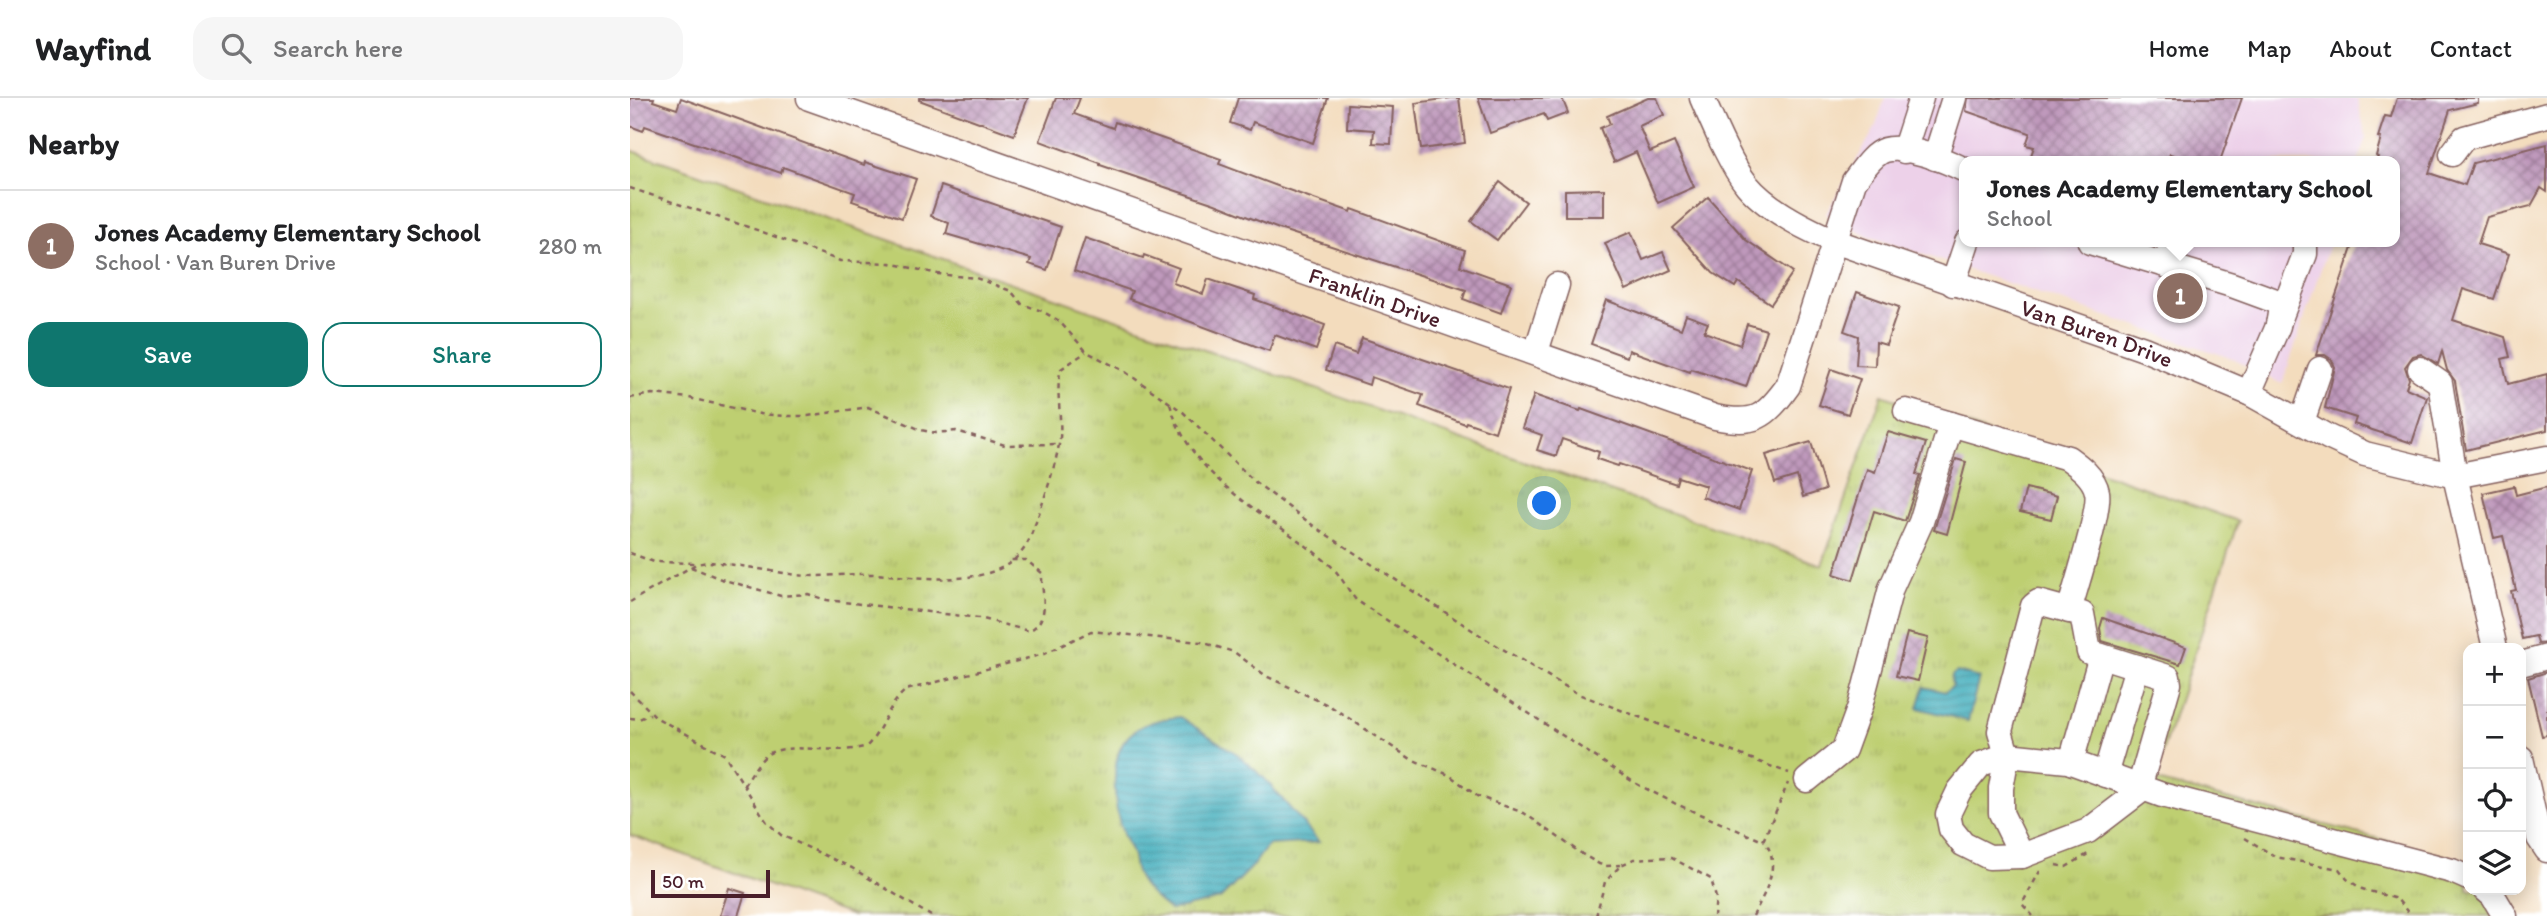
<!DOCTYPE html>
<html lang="en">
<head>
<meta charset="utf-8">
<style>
  body { margin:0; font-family:Itim,sans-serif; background:#f6f6f6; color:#202124 }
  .controls { position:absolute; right:21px; bottom:21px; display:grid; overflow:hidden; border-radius:14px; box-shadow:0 4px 18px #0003 }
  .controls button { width:63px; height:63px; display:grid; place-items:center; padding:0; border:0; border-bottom:2px solid #e0e0e0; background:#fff; color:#202124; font:35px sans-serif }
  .scale { position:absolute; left:21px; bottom:18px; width:119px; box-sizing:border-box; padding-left:7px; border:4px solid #4a1f2b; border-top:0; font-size:19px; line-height:24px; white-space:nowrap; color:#4a1f2b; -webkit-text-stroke:5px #fff; paint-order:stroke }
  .you { position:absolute; left:915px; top:406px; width:24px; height:24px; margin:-18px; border:5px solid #fff; border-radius:50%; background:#1a73e8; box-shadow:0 0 0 10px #1a73e833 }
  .badge { display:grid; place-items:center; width:46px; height:46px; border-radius:50%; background:#0f766e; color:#fff; font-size:23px; font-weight:700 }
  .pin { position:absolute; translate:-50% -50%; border:4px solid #fff; box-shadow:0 2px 7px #0006 }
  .popup { position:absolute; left:1329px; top:58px; width:441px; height:91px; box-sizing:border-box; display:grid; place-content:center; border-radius:14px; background:#fff; filter:drop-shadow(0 2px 5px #0005); font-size:23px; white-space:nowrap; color:#757577 }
  .popup b { font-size:26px; color:#202124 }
  .popup::after { content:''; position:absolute; left:50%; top:100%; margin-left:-14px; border:14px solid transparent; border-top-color:#fff }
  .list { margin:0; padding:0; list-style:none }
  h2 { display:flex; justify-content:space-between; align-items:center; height:91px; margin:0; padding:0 28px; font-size:30px }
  h2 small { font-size:23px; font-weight:400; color:#757577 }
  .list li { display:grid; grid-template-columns:46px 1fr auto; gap:21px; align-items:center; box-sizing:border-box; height:112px; padding:0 28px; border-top:2px solid #e0e0e0 }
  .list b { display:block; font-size:26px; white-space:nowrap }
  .list p { margin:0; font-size:23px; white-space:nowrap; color:#757577 }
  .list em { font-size:23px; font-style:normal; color:#757577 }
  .actions { display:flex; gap:14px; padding:21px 28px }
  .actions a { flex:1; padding:16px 0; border:2px solid #0f766e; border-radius:21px; text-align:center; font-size:24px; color:#0f766e }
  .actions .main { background:#0f766e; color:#fff }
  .icon { flex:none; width:38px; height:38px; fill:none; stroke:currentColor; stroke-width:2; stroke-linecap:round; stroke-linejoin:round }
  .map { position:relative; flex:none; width:1917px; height:818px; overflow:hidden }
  header { display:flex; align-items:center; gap:42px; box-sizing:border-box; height:98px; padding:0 35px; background:#fff; border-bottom:2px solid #e0e0e0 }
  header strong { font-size:33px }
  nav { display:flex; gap:38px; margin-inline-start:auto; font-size:24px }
  .search { width:490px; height:63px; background:#f6f6f6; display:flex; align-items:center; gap:18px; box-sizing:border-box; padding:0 24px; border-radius:21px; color:#757577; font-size:26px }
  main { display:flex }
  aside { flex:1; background:#fff }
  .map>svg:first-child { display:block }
</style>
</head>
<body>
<header>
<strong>Wayfind</strong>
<div class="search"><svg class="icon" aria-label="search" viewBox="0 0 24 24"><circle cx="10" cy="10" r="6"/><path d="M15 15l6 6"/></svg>Search here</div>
<nav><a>Home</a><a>Map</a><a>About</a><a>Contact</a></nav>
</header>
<main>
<aside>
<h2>Nearby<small></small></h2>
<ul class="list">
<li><span class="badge" style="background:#8d6e63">1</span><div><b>Jones Academy Elementary School</b><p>School · Van Buren Drive</p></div><em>280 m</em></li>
</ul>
<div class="actions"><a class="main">Save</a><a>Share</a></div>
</aside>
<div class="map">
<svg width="1917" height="818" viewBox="0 0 1917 818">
  <defs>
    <pattern id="grass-tufts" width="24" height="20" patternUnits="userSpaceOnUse" patternTransform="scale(1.75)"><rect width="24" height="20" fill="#becf71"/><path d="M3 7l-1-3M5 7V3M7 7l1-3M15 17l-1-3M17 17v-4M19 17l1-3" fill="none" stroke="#a5b162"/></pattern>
    <pattern id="water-rules" width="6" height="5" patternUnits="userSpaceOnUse" patternTransform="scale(1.75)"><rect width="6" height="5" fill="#3fadbc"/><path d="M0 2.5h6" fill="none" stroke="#378c99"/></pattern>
    <pattern id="building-cross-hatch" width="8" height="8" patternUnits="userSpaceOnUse" patternTransform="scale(1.75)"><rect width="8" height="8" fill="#bf99bc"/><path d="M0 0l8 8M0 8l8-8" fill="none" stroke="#9d7c99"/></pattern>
  </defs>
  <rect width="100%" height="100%" fill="#fff"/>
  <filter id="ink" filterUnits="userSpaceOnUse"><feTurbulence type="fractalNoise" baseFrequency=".0143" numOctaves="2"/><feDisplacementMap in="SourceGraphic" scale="14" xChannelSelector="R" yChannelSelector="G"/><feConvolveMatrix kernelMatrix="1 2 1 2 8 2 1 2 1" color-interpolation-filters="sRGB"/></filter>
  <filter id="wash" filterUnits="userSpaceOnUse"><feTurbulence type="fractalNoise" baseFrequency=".00686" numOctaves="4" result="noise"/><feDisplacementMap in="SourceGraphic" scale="28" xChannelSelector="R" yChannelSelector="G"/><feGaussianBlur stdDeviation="1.57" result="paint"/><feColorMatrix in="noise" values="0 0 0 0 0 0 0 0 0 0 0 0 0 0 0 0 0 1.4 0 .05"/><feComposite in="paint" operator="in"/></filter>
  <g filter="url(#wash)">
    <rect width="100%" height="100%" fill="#f3dcbd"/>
    <polygon fill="#edd1e9" points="1255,0 1727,0 1736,39 1728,63 1335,63 1335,144 1700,144 1652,286 1601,260 1235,137 1196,116 1245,30"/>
    <polygon fill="url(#grass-tufts)" stroke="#84774e" stroke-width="2" points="0,52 1192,467 1252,297 1608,423 1523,682 1838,764 1838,792 1877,792 1885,818 223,818 0,737"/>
    <g fill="url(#water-rules)" stroke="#446674" stroke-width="2">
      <polygon points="1327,574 1349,580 1338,623 1288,610 1294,589 1315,594 1323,588 1321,583 1322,577"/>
      <path d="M550 619 607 656 635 681 689 744 638 747 621 770 590 801 540 813C527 802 514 792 507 777 504 770 504 763 502 756 500 749 495 743 493 736 484 711 479 662 496 641 510 624 530 621 550 619Z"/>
    </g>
    <g id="blocks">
      <g fill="url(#building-cross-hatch)">
        <polygon points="0,0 24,0 23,3 47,11 51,0 234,67 235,64 286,81 272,120 222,103 225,95 153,69 151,75 15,28 13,33 0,28"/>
        <polygon points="289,0 398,0 384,37 289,2"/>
        <polygon points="426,0 450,0 444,16 483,30 485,24 591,61 589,66 650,89 721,114 722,111 835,152 830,168 881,186 871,215 833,201 836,192 649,131 585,106 470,67 470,65 410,43"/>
        <polygon points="608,0 698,0 683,45 623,24 620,32 600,25"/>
        <polygon points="821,0 829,0 835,45 791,51 785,5"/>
        <polygon points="848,0 932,0 938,15 917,23 914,16 860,35"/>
        <polygon points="1018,0 1027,0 1034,17 1009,28 1020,54 1044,44 1064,89 1028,105 1006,54 984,64 970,30 980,26 977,18"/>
        <polygon points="1338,0 1612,0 1590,63 1562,63 1540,56 1537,63 1399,63 1404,49 1396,47 1400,35 1336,13"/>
        <polygon points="1767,0 1848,0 1848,5 1820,12 1799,75 1835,87 1843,65 1917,46 1917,94 1911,90 1901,108 1857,119 1848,146 1879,156 1864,201 1833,191 1823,222 1875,239 1880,259 1872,261 1878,286 1917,276 1917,332 1836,352 1825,283 1817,272 1812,253 1808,266 1791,256 1783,258 1775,269 1779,281 1776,290 1797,299 1782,345 1724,326 1726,320 1695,310 1705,269 1702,262 1695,257 1686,257 1724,144 1765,144 1765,63 1746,63 1748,59 1746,58 1751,40 1748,39 1755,18 1761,19"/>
        <polygon points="718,6 763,9 761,46 743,45 744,32 717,30"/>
        <polygon points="870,84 896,104 867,142 841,123"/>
        <polygon points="311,88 431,129 417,172 399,166 401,161 316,136 319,125 301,118"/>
        <polygon points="974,91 974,118 935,118 935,92"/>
        <polygon points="1078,99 1116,142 1163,174 1141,206 1108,184 1105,189 1083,175 1043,130"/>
        <polygon points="1001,134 1013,162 1033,154 1041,172 996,192 975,145"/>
        <polygon points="455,140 513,160 514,157 549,170 543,185 573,196 578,181 625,197 624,201 695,227 686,252 645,237 639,253 499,201 502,193 444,173"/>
        <polygon points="1227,194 1269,209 1256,247 1246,244 1245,268 1226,267 1228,238 1214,233"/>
        <polygon points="976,202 1051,231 1056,217 1078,225 1074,234 1110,247 1117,226 1136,232 1116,289 1061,271 1060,274 999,252 997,259 961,246"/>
        <polygon points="732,240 879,291 865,334 836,324 835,326 789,308 793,297 741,279 739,287 696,272 704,248 726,256"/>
        <polygon points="1201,271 1230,281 1218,316 1189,307"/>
        <polygon points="904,297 950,313 951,311 1122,373 1109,412 1072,399 1076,388 1048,379 1046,386 989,366 988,368 967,361 969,354 932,341 926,358 907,352 912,337 892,330"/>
        <polygon points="1258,334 1296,345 1286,376 1290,377 1275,423 1244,413 1223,482 1204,476 1237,371 1245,374"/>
        <polygon points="1181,344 1195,392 1173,399 1167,378 1145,385 1136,357"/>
        <polygon points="1326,361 1336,364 1317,436 1304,432"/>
        <polygon points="1884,388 1886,397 1917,389 1917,545 1908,546 1906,538 1892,541 1881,493 1886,492 1873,438 1864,440 1853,395"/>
        <polygon points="1396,390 1427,398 1421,421 1390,414"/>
        <polygon points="1473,520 1556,549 1550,566 1472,543 1470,530"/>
        <polygon points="1277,535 1298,540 1288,583 1266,578"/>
        <polygon points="1917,574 1917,637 1912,638 1898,580"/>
        <polygon points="99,790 115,795 108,818 90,818"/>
      </g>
    </g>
  </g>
  <g filter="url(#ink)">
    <use href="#blocks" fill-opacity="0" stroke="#85615e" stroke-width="2"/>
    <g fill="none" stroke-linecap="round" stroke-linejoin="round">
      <defs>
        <g id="minor">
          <path id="s1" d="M179 0 1085 319C1125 327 1135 320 1158 288L1224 83C1232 73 1242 56 1255 52 1275 46 1317 63 1335 72"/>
          <path id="s2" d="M1072 0C1083 25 1100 66 1117 87 1138 112 1174 130 1204 143L1514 251 1619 295 1698 339 1735 356 1825 378 1917 360"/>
          <polyline points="1274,53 1291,0"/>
          <polyline points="1822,56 1834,40 1917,17"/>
          <polyline points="1305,60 1324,0"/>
          <polyline points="1460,144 1602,187 1643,202 1651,209 1648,228 1619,295"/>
          <polyline points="1535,167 1542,144"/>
          <polyline points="1323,186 1337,144"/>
          <polyline points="1648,226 1675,156 1675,144"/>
          <polyline points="906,254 927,187"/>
          <polyline points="1790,271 1810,285 1825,378 1865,550"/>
          <path d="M1276 313 1438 360C1449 368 1464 379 1467 394 1471 411 1445 491 1439 513"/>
          <polyline points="1672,324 1690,271"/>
          <polyline points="1891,566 1917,559"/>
          <polyline points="1891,660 1909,740 1917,752"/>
          <polyline points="1441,664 1471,558"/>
          <polyline points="1475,677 1507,569"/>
          <polyline points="1177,682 1214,652 1230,608 1261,490 1291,424 1321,326"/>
          <polyline points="1513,691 1458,733 1392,758 1359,759 1333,746 1321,731 1318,716 1329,693 1351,666 1377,657 1438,663 1532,697 1822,773 1838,780"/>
          <polyline points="1392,758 1371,715 1371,690 1377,657 1370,633 1403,508 1408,504 1452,516 1459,554 1538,579 1539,586 1509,690"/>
          <polyline points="1856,792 1863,798 1875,818"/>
        </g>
      </defs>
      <use href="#minor" stroke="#85615e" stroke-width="27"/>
      <g stroke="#85615e" stroke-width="2.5" stroke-dasharray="5 5" stroke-linecap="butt">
        <polyline points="0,90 130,133 210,163 260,165 308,176 346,180 381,193 392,206 412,213 429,223 457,254 494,273 553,314 624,383 685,429 856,541 948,596 1159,675"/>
        <polyline points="0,300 22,296 59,300 130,316 155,318 178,318 238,309 291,332 305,335 326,333 375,347 428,346"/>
        <path d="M540 306C563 387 643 417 700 467 710 476 717 491 726 502L1005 685 1046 706 1133 743 1158 685"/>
        <polyline points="0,455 24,464 65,465"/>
        <path d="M61 469 91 481 151 498 178 496 197 502 349 520 399 533C422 520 411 498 412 475L396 462H381"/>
        <path d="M0 504 66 466 78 464C108 466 137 473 167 477 192 480 217 475 242 476 288 478 374 496 399 442 409 418 427 365 430 340 432 317 425 293 431 271L456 254"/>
        <polyline points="0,593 27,620 95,657 136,723 151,737 222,770 301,818"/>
        <polyline points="0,620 9,621 20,616"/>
        <path d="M114 687C121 677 128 663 138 656 159 643 208 658 237 648 254 630 256 609 276 592L414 556 461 533 571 544 604 554 636 578 700 608 781 661 819 677 847 698 894 715 952 756 969 766 976 768 991 767"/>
        <polyline points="1615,740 1646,759 1709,771 1717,781 1732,791 1767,801 1781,818"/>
        <polyline points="1426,767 1436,769 1458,756"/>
        <polyline points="966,818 975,784 991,767 1004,761 1040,759 1081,781 1086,800 1084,818"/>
        <path d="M1123 818C1134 796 1153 766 1134 743"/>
        <polyline points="1403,818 1392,806 1410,773"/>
      </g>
      <use href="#minor" stroke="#fff" stroke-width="24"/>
    </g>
  </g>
  <g text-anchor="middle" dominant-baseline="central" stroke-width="6" stroke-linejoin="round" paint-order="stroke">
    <g font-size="23" fill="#4a1f2b" stroke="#fff">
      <text stroke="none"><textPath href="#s1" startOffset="600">Franklin Drive</textPath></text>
      <text stroke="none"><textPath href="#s2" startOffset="481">Van Buren Drive</textPath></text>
    </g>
  </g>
</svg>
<div class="controls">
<button>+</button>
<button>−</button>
<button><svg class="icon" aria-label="locate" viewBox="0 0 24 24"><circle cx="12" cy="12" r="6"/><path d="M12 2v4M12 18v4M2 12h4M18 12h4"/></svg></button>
<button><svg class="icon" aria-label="layers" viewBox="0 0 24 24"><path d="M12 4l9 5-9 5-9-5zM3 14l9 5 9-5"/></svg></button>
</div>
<div class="scale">50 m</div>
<div class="you"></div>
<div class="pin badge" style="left:1550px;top:198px;background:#8d6e63">1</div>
<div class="popup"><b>Jones Academy Elementary School</b>School</div>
</div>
</main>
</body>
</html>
